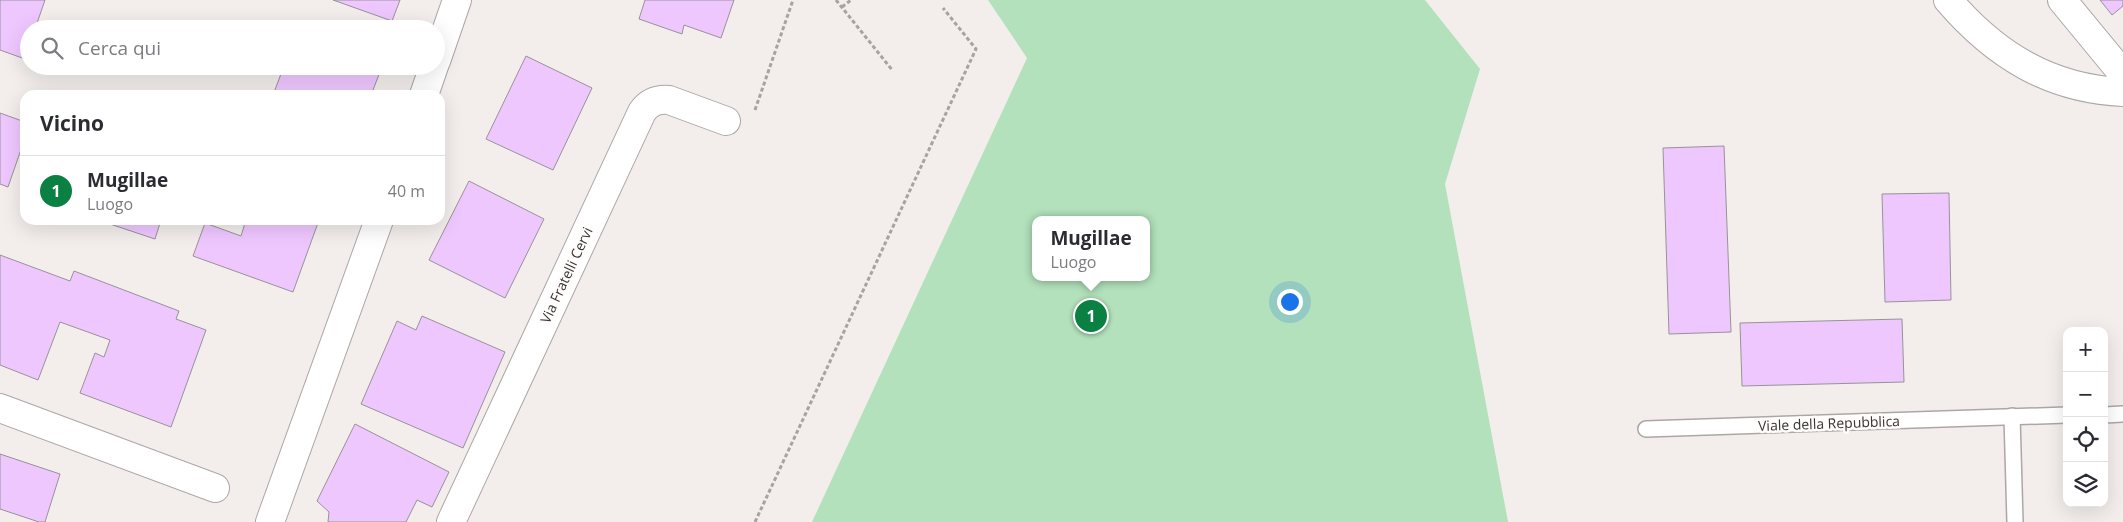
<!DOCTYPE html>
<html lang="it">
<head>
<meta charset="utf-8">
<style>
  body { margin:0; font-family:"Open Sans",sans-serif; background:#f7f7f7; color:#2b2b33 }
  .controls { position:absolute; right:15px; bottom:15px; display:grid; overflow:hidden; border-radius:10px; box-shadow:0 5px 20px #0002 }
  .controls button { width:45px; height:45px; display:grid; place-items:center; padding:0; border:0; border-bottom:1px solid #e1e1e2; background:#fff; color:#2b2b33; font:25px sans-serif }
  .you { position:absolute; left:1289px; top:301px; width:18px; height:18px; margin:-12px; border:4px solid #fff; border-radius:50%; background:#1a73e8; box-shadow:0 0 0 8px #1a73e833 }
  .badge { display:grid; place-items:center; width:32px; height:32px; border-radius:50%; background:#0b8043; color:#fff; font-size:16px; font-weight:700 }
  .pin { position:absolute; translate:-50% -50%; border:2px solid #fff; box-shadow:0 1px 5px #0006 }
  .popup { position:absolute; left:1032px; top:216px; width:118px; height:65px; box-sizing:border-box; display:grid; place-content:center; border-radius:10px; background:#fff; filter:drop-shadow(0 1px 4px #0005); font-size:16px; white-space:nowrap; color:#7c7c81 }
  .popup b { font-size:19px; color:#2b2b33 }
  .popup::after { content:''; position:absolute; left:50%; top:100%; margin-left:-10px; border:10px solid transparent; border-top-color:#fff }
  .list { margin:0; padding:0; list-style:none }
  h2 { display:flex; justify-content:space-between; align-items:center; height:65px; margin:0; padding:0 20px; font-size:21px }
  h2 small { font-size:16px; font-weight:400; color:#7c7c81 }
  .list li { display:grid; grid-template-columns:32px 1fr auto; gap:15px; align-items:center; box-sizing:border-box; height:70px; padding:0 20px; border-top:1px solid #e1e1e2 }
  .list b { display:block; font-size:19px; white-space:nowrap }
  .list p { margin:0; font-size:16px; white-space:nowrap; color:#7c7c81 }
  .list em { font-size:16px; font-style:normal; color:#7c7c81 }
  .icon { flex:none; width:28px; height:28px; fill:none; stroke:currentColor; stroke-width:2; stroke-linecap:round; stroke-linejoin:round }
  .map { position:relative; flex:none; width:2123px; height:522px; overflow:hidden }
  .search { position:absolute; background:#fff; box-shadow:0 5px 20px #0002; left:20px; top:20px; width:425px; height:55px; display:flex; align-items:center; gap:12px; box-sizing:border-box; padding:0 18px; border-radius:28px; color:#7c7c81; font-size:19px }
  .panel { position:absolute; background:#fff; box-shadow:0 5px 20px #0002; left:20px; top:90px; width:425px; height:135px; border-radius:15px }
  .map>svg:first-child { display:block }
</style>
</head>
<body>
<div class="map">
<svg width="2123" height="522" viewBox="0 0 2123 522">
  <rect width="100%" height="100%" fill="#f3eeec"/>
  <path fill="#b2e1bb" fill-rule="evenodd" d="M988 0H1425L1480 69 1445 184 1508 522H812L1027 58ZM1036 220H1146V277H1036Z"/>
  <g fill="#efc7ff" stroke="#969397">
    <polygon points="0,0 45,0 35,29 29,29 29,47 25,59 0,50"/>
    <polygon points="333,0 400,0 392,21"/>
    <polygon points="645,0 734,0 721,38 684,25 682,34 639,19"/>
    <polygon points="2100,0 2123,0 2123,6 2112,15"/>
    <polygon points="526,56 592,88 553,170 486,139"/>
    <polygon points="284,66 365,66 380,72 371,95 273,95"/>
    <polygon points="0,113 25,122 25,138 8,187 0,184"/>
    <polygon points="1724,146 1731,332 1669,334 1663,148"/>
    <polygon points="469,181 544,219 505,298 429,260"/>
    <polygon points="1949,193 1951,300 1885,302 1882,194"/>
    <polygon points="98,220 161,220 155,239"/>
    <polygon points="246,220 319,220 293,292 193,256 205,223 241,236"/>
    <polygon points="0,255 70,281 74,271 179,311 176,319 206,330 171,427 80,393 95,353 104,357 110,340 60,322 38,380 0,365"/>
    <polygon points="422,316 505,352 463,448 361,404 397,321 416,330"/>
    <polygon points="1902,319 1904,382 1742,386 1740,323"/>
    <polygon points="355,424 449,472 432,507 417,500 406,522 328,522 329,512 317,501"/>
    <polygon points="0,454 60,474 45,522 39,522 0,509"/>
  </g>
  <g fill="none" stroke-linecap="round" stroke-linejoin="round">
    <defs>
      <g id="service">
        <polyline points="2104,415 2123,414"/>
        <polyline points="2012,416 2015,522"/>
        <polyline points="1646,429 2067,415"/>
      </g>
      <g id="minor">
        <path d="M1948 0C1995 55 2050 89 2123 92"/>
        <polyline points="2062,0 2123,74"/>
        <polyline points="436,61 457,0"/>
        <polyline points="424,95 434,66"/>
        <polyline points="0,408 215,488"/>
        <polyline points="270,522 379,220"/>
        <path d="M451 522 642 112C649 102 657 99 669 100L726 121"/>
      </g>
    </defs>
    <use href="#service" stroke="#aca7a5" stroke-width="18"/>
    <use href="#minor" stroke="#aca7a5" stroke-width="30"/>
    <g stroke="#a7a3a2" stroke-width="3" stroke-dasharray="4 2.5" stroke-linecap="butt">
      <polyline points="836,0 893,71"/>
      <polyline points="842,7 851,0"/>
      <polyline points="755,110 793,0"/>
      <polyline points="755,522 976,49 943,8"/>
    </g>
    <use href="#service" stroke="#fff" stroke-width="15"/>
    <use href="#minor" stroke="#fff" stroke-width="28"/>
  </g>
  <g text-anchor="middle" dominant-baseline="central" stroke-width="5" stroke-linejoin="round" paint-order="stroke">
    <g font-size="14" fill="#383635" stroke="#fffcfb">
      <text transform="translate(566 275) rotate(-65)">Via Fratelli Cervi</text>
      <text transform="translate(1829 423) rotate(-2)">Viale della Repubblica</text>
    </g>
  </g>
</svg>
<div class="controls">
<button>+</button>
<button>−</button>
<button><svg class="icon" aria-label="locate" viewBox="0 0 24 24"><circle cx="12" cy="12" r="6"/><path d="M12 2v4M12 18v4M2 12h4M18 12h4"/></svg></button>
<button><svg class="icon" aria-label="layers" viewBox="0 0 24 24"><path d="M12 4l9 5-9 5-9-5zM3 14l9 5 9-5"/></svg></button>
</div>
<div class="you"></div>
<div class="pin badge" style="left:1091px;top:316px">1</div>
<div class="popup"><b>Mugillae</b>Luogo</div>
<div class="search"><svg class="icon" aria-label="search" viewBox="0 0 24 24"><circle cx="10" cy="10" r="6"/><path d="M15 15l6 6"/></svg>Cerca qui</div>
<section class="panel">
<h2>Vicino<small></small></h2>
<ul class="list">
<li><span class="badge">1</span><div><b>Mugillae</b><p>Luogo</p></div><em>40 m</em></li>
</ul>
</section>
</div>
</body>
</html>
